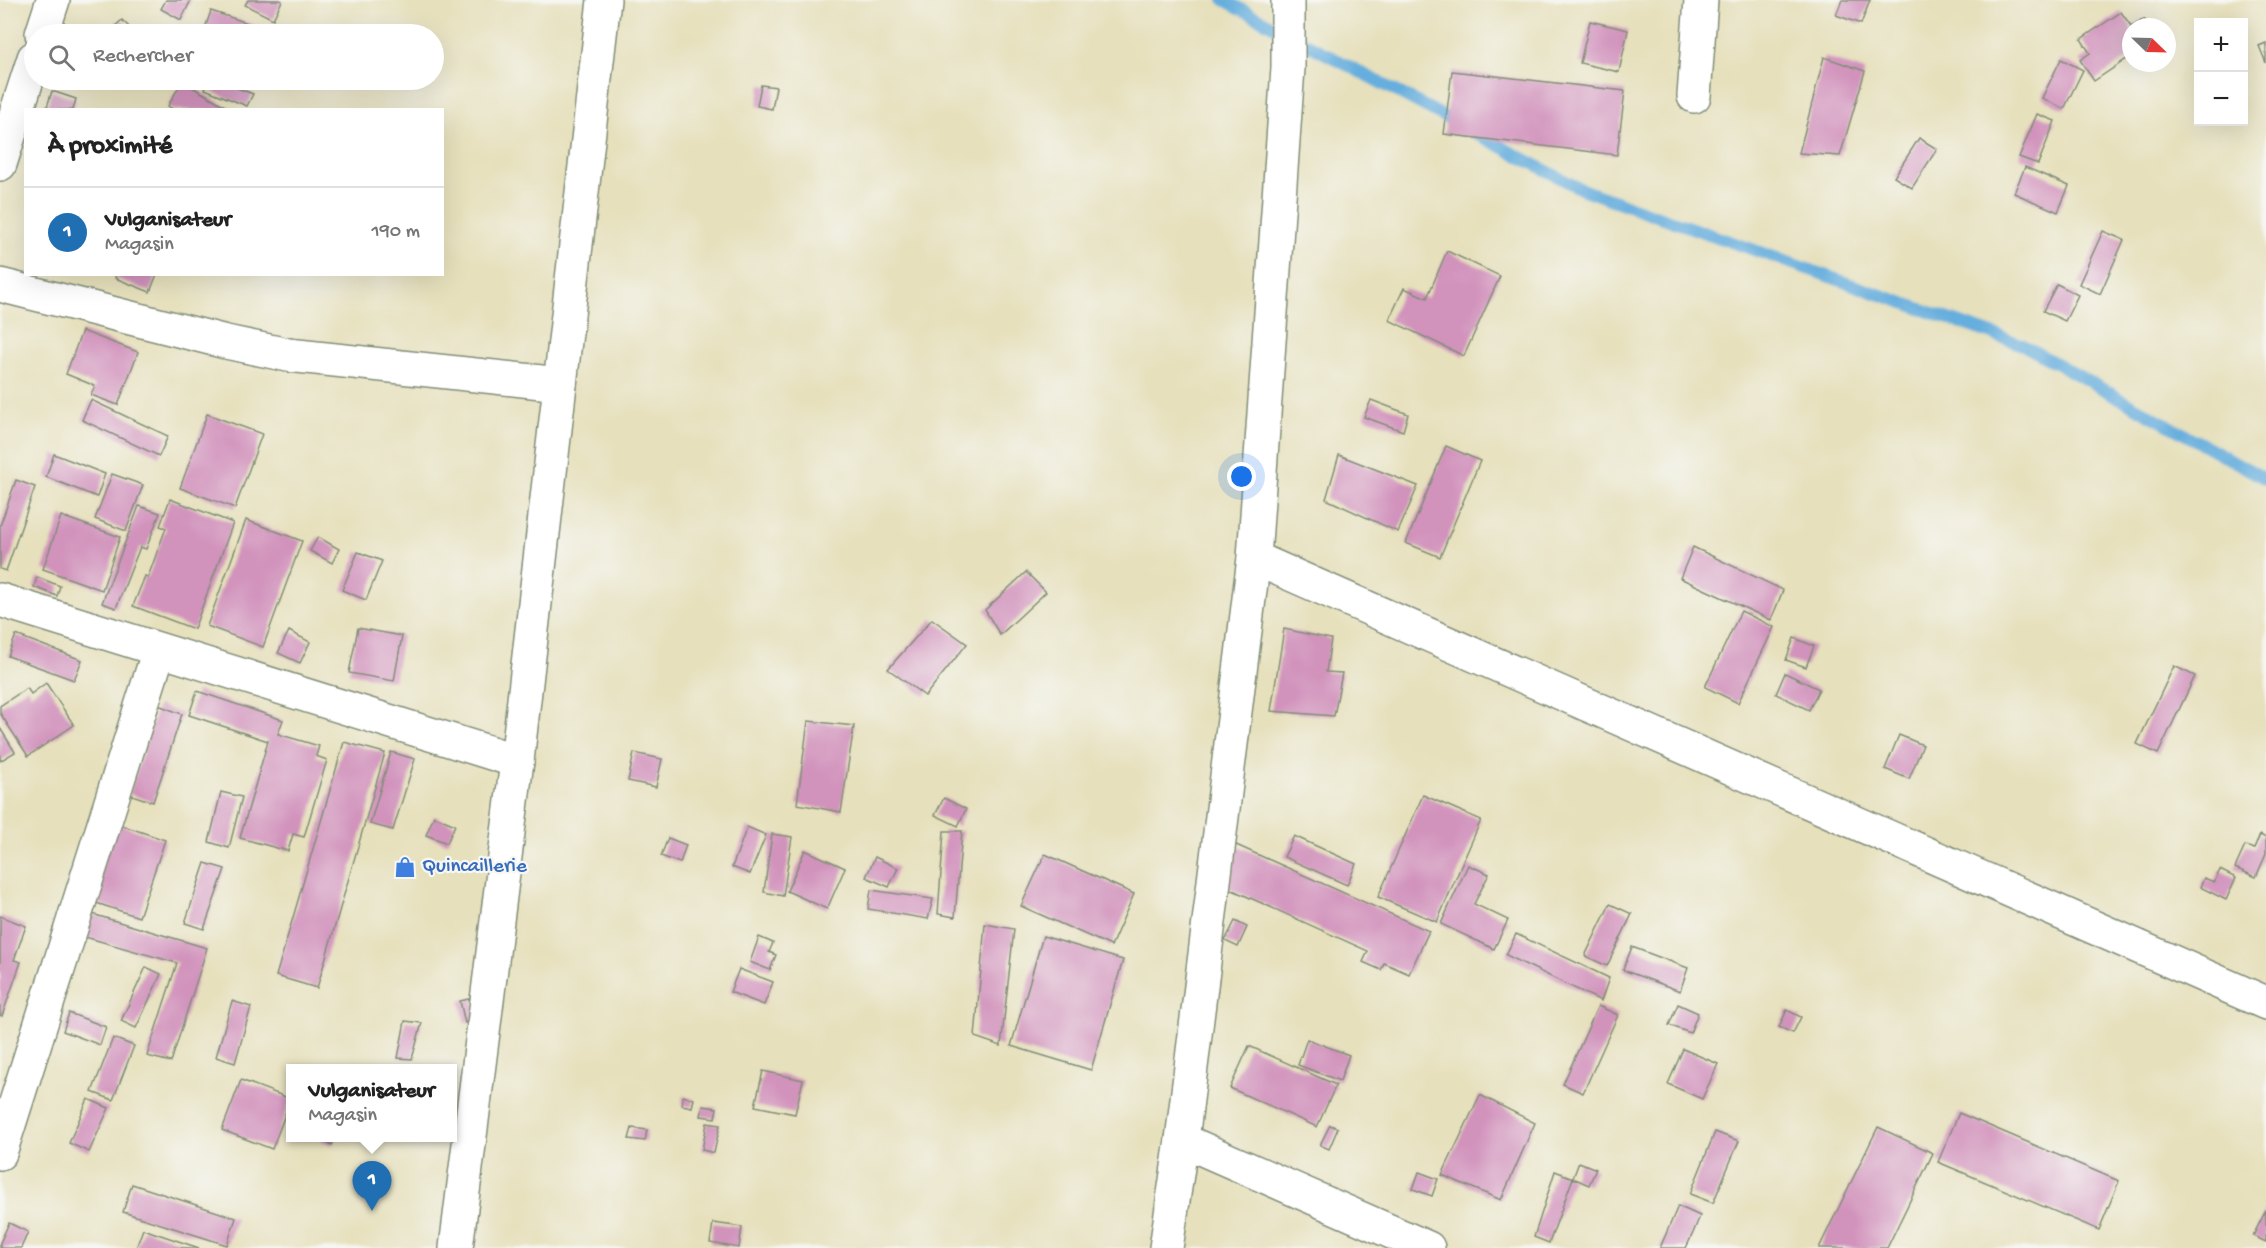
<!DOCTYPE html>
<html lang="fr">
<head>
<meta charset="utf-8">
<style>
  body { margin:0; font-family:"Gochi Hand",sans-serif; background:#f2f2f2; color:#222 }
  .controls { position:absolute; right:18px; top:18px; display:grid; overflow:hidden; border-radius:0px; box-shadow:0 6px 24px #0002 }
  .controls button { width:54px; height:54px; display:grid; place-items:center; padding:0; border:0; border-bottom:2px solid #e0e0e0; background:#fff; color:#222; font:30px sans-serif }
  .compass { position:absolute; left:2122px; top:18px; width:54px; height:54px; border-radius:50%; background:#fff; box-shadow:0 6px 24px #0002; rotate:113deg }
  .you { position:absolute; left:1242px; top:477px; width:21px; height:21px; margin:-15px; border:4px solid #fff; border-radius:50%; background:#1a73e8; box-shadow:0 0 0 9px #1a73e833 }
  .badge { display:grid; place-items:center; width:39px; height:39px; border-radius:50%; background:#1f6fb2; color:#fff; font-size:20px; font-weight:700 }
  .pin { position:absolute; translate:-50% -50px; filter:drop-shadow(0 2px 3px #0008) }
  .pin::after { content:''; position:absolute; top:32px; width:21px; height:18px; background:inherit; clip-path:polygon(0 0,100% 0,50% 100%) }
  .popup { position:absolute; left:286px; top:1064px; width:171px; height:78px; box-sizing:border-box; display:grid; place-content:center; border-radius:0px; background:#fff; filter:drop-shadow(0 2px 4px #0005); font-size:20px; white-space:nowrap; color:#767676 }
  .popup b { font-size:22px; color:#222 }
  .popup::after { content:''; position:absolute; left:50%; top:100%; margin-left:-12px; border:12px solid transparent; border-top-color:#fff }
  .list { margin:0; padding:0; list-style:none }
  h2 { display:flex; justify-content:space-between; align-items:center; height:78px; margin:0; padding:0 24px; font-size:26px }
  h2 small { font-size:20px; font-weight:400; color:#767676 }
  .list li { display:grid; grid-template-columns:39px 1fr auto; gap:18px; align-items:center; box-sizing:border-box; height:90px; padding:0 24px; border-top:2px solid #e0e0e0 }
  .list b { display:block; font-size:22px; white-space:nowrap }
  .list p { margin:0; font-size:20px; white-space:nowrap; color:#767676 }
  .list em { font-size:20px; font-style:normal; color:#767676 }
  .icon { flex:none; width:33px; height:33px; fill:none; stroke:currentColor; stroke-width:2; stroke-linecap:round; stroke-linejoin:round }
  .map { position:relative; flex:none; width:2266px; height:1248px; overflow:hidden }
  .search { position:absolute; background:#fff; box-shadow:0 6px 24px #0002; left:24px; top:24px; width:420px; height:66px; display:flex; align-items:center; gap:15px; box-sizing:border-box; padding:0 21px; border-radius:33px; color:#767676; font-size:22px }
  .panel { position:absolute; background:#fff; box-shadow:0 6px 24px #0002; left:24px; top:108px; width:420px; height:168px; border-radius:0px }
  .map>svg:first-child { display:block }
</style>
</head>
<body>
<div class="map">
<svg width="2266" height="1248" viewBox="0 0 2266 1248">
  <rect width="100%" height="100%" fill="#f6f6f2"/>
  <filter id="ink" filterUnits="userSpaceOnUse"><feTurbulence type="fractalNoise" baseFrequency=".0167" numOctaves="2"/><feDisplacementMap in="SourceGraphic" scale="12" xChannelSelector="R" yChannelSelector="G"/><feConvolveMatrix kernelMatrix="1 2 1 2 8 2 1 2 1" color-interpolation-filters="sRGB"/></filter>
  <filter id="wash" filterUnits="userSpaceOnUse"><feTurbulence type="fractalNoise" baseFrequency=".008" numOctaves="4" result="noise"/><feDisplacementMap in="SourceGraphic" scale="24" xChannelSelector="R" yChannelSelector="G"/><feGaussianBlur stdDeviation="1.35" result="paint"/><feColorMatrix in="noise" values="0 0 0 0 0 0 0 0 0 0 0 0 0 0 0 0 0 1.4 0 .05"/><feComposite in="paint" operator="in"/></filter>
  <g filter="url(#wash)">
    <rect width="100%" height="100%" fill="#e6e0bc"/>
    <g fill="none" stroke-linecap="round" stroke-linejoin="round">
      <polyline stroke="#66aedd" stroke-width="12" points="1224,0 1581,189 2023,345 2266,479"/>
    </g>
    <g id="blocks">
      <g fill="#d192bc">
        <polygon points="166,0 191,0 181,20 161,9"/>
        <polygon points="248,0 280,0 282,1 273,19 245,5"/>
        <polygon points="1842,0 1870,0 1861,24 1836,15"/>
        <polygon points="211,11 257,26 255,34 203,34"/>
        <polygon points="2121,12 2131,26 2131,56 2094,81 2080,60 2090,53 2081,39"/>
        <polygon points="2144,19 2150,27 2132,27"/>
        <polygon points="122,20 136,34 106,34"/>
        <polygon points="1590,21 1628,30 1619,72 1580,63"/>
        <polygon points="2266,43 2266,63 2259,46"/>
        <polygon points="1824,57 1865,71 1840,156 1799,153"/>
        <polygon points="2061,59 2083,70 2064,109 2042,98"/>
        <polygon points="1452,71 1625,91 1617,155 1444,134"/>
        <polygon points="209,80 216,80 253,94 247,106 205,89"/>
        <polygon points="182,81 232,110 174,110 168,106"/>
        <polygon points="761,85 776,87 772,109 757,106"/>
        <polygon points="52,91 76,99 73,110 46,110"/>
        <polygon points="2037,114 2055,121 2038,164 2019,157"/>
        <polygon points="1919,138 1937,149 1912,188 1894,177"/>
        <polygon points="2025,167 2069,186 2058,212 2014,193"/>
        <polygon points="2103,231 2124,240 2100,294 2079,284"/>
        <polygon points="1447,251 1500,276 1464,356 1389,320 1404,288 1427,298"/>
        <polygon points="116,274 157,274 150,292 115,278"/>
        <polygon points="2057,284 2078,295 2065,321 2043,311"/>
        <polygon points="82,331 138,352 118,405 91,395 95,386 66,374"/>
        <polygon points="91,400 168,436 159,456 82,420"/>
        <polygon points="1371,400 1408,414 1403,431 1364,417"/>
        <polygon points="207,414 262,434 235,508 180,488"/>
        <polygon points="1446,446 1480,461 1440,557 1406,543"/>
        <polygon points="54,454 105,474 97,497 46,477"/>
        <polygon points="1339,455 1418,486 1398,532 1326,499"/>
        <polygon points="112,474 143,485 126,531 95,519"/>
        <polygon points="16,480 35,487 6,571 0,569 0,526"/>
        <polygon points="170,499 233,523 194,629 133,606 145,576 148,577 166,528 160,526"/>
        <polygon points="139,506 160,513 146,549 140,547 116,608 102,603"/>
        <polygon points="61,516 120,537 102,590 43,569"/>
        <polygon points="246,520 302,541 263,647 207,626"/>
        <polygon points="318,537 339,549 332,563 310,551"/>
        <polygon points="1693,547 1783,590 1771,620 1680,578"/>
        <polygon points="358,552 382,561 366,600 342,590"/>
        <polygon points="1026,572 1046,592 1000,635 985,610"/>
        <polygon points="37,577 60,586 57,596 34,587"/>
        <polygon points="1741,611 1774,627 1738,703 1705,687"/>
        <polygon points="932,619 967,644 925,696 888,669"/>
        <polygon points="358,628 402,636 394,681 349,673"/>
        <polygon points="1284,629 1331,639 1326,672 1342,673 1334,716 1271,711"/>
        <polygon points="289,631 310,642 300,663 278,653"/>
        <polygon points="16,635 82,660 74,680 8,656"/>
        <polygon points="1794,638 1814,646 1806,667 1786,660"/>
        <polygon points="2174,666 2195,676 2158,754 2137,744"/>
        <polygon points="1785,673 1819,689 1809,710 1776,694"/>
        <polygon points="46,683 74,725 28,756 0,713 0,706 27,688 31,694"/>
        <polygon points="197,691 283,720 278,734 319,746 316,756 327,760 304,837 293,834 288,851 240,838 268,741 189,715"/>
        <polygon points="158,705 182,714 153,802 129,794"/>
        <polygon points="808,721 854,726 841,812 797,804"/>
        <polygon points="0,728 15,752 0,761"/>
        <polygon points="1899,735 1923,745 1909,779 1885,769"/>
        <polygon points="344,742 385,753 317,988 276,976"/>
        <polygon points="391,752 415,759 393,830 370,824"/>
        <polygon points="634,753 662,759 656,787 628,781"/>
        <polygon points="221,792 242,797 229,848 209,842"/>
        <polygon points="1423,795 1481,820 1437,922 1378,897"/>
        <polygon points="944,798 966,809 958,826 935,815"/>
        <polygon points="434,816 455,825 447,843 426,835"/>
        <polygon points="115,823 165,840 139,917 90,901"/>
        <polygon points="747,827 766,835 750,874 732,867"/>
        <polygon points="944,831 962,831 955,917 938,914"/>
        <polygon points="772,834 792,837 783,896 764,892"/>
        <polygon points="2260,835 2266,838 2266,854 2256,877 2235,868 2245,846 2254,849"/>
        <polygon points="1294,836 1356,864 1347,885 1284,857"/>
        <polygon points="668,838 686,845 680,863 661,856"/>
        <polygon points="1234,844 1429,931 1409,974 1384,963 1381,970 1363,962 1368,951 1217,883"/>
        <polygon points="805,850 845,868 827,909 787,891"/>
        <polygon points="1045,854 1134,894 1111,946 1021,906"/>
        <polygon points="875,857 898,868 889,887 866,877"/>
        <polygon points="205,863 225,869 204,929 185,923"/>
        <polygon points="1468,865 1489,874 1474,904 1508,920 1494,949 1441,924"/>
        <polygon points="2220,870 2236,878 2226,900 2200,887 2204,878 2214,882"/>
        <polygon points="871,890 933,899 928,919 868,909"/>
        <polygon points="1610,904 1632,914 1607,966 1585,956"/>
        <polygon points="92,914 207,948 171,1062 147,1056 177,963 85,937"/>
        <polygon points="0,916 26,926 14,960 21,962 2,1016 0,1015"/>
        <polygon points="1235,921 1247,927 1238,947 1225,941"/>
        <polygon points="985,924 1014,929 1001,1046 975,1037"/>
        <polygon points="1516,934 1609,978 1601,1001 1506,955"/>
        <polygon points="1043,936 1123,960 1091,1070 1011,1046"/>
        <polygon points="759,937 773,943 769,952 776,955 770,970 750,962"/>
        <polygon points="1632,947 1688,968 1680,991 1623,970"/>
        <polygon points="146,967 161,974 136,1028 121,1021"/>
        <polygon points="739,969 773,982 764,1005 730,992"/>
        <polygon points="473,998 478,1020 465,1023 460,1001"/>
        <polygon points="232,1001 251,1007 235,1063 216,1057"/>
        <polygon points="1678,1004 1698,1013 1690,1033 1669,1025"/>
        <polygon points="1598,1006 1618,1015 1583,1093 1563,1084"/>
        <polygon points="1787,1010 1801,1017 1793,1033 1779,1027"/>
        <polygon points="69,1013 106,1027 100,1045 63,1031"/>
        <polygon points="405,1021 422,1023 412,1059 398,1058"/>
        <polygon points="113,1038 134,1046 113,1100 92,1092"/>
        <polygon points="1307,1039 1349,1055 1340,1081 1298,1065"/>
        <polygon points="1249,1046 1336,1085 1317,1127 1230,1088"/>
        <polygon points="1683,1049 1718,1064 1702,1099 1668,1084"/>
        <polygon points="763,1071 803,1080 795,1114 755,1106"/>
        <polygon points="241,1080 291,1099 272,1149 222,1130"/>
        <polygon points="1480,1095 1535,1123 1501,1200 1442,1175"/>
        <polygon points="683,1096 694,1099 692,1107 682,1105"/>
        <polygon points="88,1099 109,1108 89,1152 69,1143"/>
        <polygon points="703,1106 717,1108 715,1118 701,1116"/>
        <polygon points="1959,1113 2119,1181 2099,1230 1938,1162"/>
        <polygon points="707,1123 720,1125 714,1153 702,1150"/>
        <polygon points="1330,1125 1338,1128 1329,1149 1320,1145"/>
        <polygon points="1878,1127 1933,1153 1887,1248 1819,1248"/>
        <polygon points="632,1128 647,1130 645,1141 629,1139"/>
        <polygon points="1715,1132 1739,1141 1713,1203 1690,1194"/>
        <polygon points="323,1138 335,1138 332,1145 321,1140"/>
        <polygon points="1579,1162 1596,1169 1589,1185 1573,1178"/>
        <polygon points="1555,1171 1573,1178 1549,1243 1534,1237"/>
        <polygon points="1419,1172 1438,1179 1432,1196 1413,1189"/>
        <polygon points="132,1184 236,1218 227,1245 123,1212"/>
        <polygon points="1678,1206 1700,1216 1693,1233 1686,1248 1660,1248"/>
        <polygon points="2266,1210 2266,1242 2253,1236"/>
        <polygon points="9,1223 28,1232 21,1248 0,1248 0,1243"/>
        <polygon points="713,1223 742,1227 739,1248 710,1243"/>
        <polygon points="143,1229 199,1248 136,1248"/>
      </g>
    </g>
  </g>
  <g filter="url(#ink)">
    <use href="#blocks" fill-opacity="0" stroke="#828e78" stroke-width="1.5"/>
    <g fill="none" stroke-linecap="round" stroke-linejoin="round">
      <defs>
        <g id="minor">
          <polyline points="42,34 53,0"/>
          <polyline points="1694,96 1701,0"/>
          <polyline points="0,164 34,58"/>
          <polyline points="0,285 226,342 288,355 560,384"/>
          <polyline points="1254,558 2266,1003"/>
          <polyline points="0,600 517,761"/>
          <polyline points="1182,1140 1428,1248"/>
          <polyline points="0,1153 159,650"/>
          <polyline points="1166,1248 1182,1140 1254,558 1288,68 1288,0"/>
        </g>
        <polyline id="tertiary" points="456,1248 517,761 604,0"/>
      </defs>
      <use href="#minor" stroke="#828e78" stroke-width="36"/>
      <use href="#tertiary" stroke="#828e78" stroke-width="36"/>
      <use href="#minor" stroke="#fff" stroke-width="33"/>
      <use href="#tertiary" stroke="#fff" stroke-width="33"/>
    </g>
  </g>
  <defs>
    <symbol id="shop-bare" viewBox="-9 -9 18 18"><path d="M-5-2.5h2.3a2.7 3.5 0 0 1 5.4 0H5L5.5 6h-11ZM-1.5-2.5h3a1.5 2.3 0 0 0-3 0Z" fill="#3f7fe0" stroke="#f6f6f2" stroke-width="2.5" paint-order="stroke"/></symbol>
  </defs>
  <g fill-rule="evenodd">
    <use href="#shop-bare" x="390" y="852" width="30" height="30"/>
  </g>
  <g text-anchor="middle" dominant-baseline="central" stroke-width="4.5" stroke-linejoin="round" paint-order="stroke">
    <g font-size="21" fill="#366cbe" stroke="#f6f6f2" text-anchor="start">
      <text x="422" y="867">Quincaillerie</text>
    </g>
  </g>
</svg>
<div class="controls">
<button>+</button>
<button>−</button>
</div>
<svg class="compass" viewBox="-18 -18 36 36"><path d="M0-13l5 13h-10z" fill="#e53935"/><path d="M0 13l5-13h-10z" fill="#767676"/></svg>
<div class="you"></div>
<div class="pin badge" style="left:372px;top:1211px">1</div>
<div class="popup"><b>Vulganisateur</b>Magasin</div>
<div class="search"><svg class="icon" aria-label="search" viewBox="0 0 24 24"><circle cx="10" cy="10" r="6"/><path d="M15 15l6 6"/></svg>Rechercher</div>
<section class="panel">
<h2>À proximité<small></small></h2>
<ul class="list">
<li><span class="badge">1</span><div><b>Vulganisateur</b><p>Magasin</p></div><em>190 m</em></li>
</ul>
</section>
</div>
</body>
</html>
